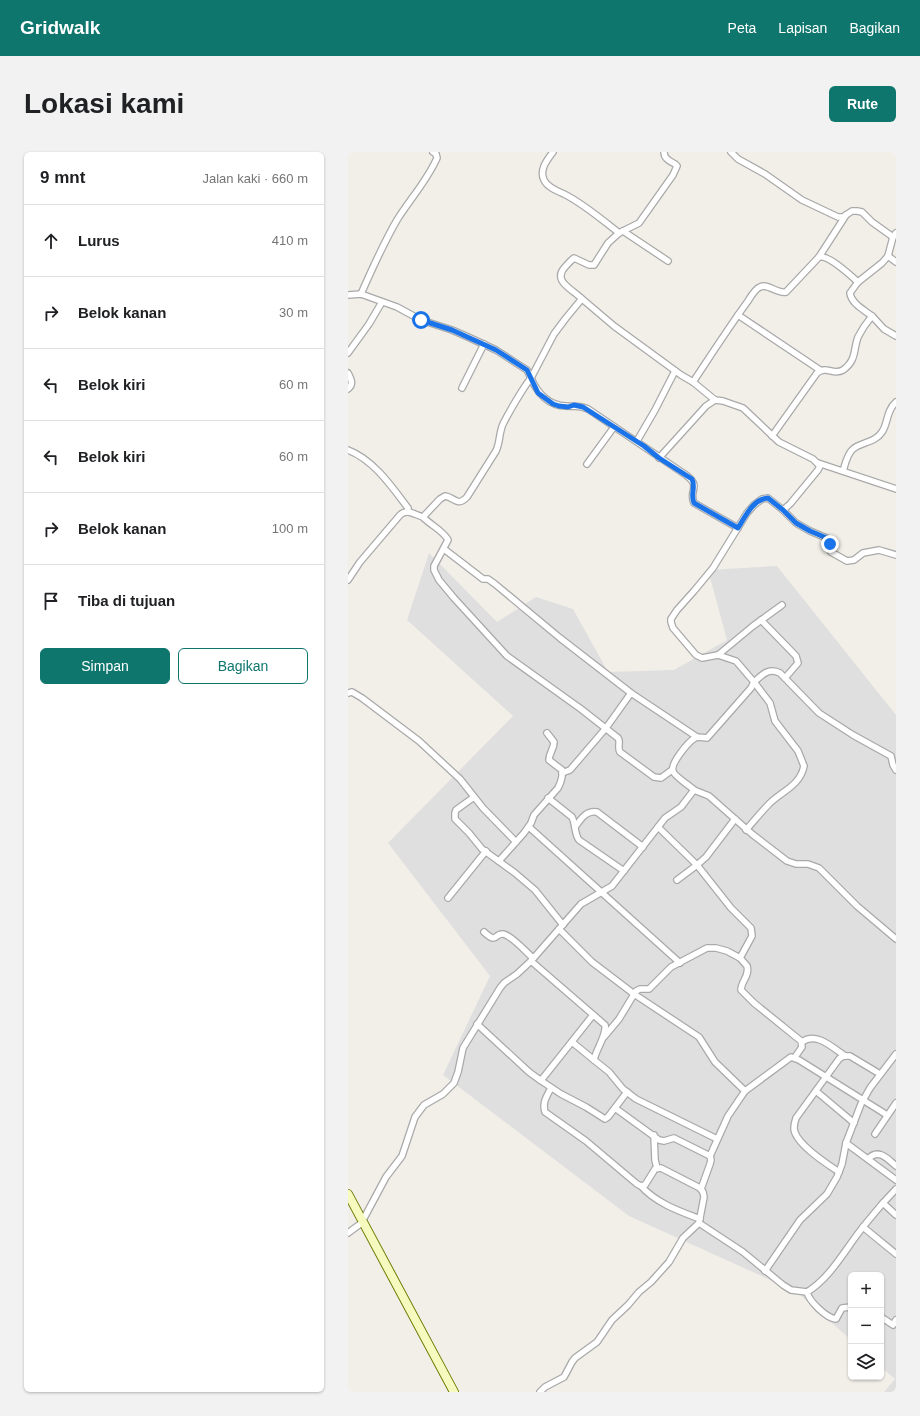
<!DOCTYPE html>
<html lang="id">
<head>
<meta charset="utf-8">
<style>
  body { margin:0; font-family:Arial,sans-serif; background:#f2f2f2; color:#202124 }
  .controls { position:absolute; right:12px; bottom:12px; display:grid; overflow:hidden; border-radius:6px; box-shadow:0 1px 3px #0004 }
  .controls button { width:36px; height:36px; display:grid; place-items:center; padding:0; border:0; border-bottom:1px solid #e0e0e0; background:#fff; color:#202124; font:20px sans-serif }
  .stop { position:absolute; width:12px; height:12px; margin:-9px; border:3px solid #1a73e8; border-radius:50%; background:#fff }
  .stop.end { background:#1a73e8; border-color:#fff; box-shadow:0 1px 4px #0008 }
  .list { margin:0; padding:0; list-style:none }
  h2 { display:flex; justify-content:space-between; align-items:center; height:52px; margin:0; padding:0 16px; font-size:17px }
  h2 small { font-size:13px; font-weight:400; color:#757577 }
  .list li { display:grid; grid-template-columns:26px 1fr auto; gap:12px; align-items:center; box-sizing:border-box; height:72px; padding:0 16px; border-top:1px solid #e0e0e0 }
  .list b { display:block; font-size:15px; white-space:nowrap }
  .list em { font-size:13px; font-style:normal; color:#757577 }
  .actions { display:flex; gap:8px; padding:12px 16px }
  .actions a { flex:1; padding:9px 0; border:1px solid #0f766e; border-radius:6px; text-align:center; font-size:14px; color:#0f766e }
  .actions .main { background:#0f766e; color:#fff }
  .icon { flex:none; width:22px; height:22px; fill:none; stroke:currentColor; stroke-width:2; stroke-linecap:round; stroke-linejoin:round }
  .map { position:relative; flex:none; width:548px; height:1240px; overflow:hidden; border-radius:6px }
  header { display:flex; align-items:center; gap:24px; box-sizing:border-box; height:56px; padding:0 20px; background:#0f766e; color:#fff }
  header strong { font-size:19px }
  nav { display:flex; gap:22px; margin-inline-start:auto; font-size:14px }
  .intro { display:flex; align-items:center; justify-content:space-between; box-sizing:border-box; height:96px; padding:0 24px }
  h1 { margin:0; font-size:28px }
  .button { padding:10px 18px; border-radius:6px; background:#0f766e; color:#fff; font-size:14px; font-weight:700 }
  main { display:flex; gap:24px; padding:0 24px }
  aside { flex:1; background:#fff; border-radius:6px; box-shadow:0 1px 3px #0004 }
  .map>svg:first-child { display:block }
</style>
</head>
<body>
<header>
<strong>Gridwalk</strong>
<nav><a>Peta</a><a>Lapisan</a><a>Bagikan</a></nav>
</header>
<div class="intro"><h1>Lokasi kami</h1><a class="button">Rute</a></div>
<main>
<aside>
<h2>9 mnt<small>Jalan kaki · 660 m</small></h2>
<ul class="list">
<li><svg class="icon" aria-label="ahead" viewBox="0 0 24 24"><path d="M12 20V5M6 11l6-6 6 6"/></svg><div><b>Lurus</b></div><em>410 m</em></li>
<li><svg class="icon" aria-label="right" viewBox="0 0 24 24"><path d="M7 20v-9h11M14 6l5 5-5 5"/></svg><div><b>Belok kanan</b></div><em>30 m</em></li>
<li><svg class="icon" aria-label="left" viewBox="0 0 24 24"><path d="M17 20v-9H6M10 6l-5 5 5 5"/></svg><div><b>Belok kiri</b></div><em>60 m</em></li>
<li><svg class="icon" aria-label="left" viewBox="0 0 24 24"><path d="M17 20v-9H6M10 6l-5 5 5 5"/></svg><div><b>Belok kiri</b></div><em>60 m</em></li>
<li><svg class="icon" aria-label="right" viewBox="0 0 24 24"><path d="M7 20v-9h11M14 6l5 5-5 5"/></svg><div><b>Belok kanan</b></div><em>100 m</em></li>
<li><svg class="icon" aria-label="arrive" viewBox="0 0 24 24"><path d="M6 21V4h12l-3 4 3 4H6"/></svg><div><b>Tiba di tujuan</b></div></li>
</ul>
<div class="actions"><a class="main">Simpan</a><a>Bagikan</a></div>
</aside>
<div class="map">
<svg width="548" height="1240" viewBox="0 0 548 1240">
  <rect width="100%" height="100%" fill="#f2efe9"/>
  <polygon fill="#e0dfdf" points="81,401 149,470 188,445 225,457 260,520 326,518 379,488 360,418 429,414 548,563 548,1240 536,1240 547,1227 533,1215 533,1123 503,1123 503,1188 449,1140 281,1064 95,923 142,824 40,691 165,564 59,468"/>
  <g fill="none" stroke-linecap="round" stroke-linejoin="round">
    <defs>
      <g id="minor">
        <path d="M205 0C199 8 191 18 196 28 199 35 209 39 216 42 236 52 253 67 271 81"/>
        <polyline points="383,0 390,7 417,22 454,48 490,65 495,65 504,59 509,59 514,60 524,70 545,85"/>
        <polyline points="275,79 320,109"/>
        <polyline points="540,104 548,110"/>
        <polyline points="471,105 498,63"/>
        <path d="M13 142C24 117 35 92 49 68 62 47 79 29 89 6L88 2 85 0"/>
        <path d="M0 143 13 142 49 155 73 168 104 178 120 185 148 198 168 211 179 218 183 226 206 182 218 166 232 149 233 146C224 137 204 129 217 115 220 112 222 109 226 106L241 113H246L260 91 271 81 291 71 325 23 329 14 327 12C322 9 316 7 316 0"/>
        <polyline points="233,146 266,174 333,223 345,230 367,248"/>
        <polyline points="390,163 472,218"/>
        <polyline points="524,164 536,177 548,184"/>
        <polyline points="0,201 21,172 34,150"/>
        <path d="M0 221C3 227 6 232 0 237"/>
        <path d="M345 230C363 203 381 175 400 149 403 144 407 137 412 135 420 131 429 142 438 140L471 105C481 103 502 123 510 130"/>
        <polyline points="114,236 136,192"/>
        <path d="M424 284 469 221C479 213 485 224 495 218 509 208 505 198 510 185 514 177 519 170 524 164 516 158 503 151 502 141L510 130 534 111 540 104 545 85 548 81"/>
        <polyline points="289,289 307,258 327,219"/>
        <path d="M0 298C26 308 44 335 60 356V360"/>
        <path d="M311 306 358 254 367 248 375 249 395 256 431 290 465 307 472 314 470 318 442 352 435 358 420 346 414 347 406 353 399 361 365 416 346 439 329 458 323 467V470L325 476 348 503 354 506 370 503 388 509 406 530 403 536 359 586C355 586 350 584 347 586 340 590 322 612 325 619 326 624 342 634 346 638"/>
        <polyline points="470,311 548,337"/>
        <polyline points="239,312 266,275"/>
        <path d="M495 319C497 313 499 302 505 297 513 290 527 291 534 280 540 272 538 259 548 250"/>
        <polyline points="435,358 448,371 462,379 481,387 481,396 483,400 499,409 506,408 515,401 531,398 548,403"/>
        <polyline points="96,397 135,427 140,427 147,432 212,486 283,541 349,585"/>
        <path d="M0 428 12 410 52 363C59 356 67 363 75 365"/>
        <polyline points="413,468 448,504 450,511 437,526"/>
        <polyline points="370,503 405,474 434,453"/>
        <polyline points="0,541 4,540 14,546 71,589 112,627 135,656 168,690"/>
        <path d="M324 618 313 626 306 625 272 600C269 595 273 590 270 586L233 557 159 504 106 446 91 428 86 418V414L100 388C96 379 82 373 75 365L92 347 97 344C108 346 109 355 119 345L148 299C152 291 151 281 155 272 161 260 175 236 183 226 189 241 201 254 218 254 228 255 231 253 240 257L338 323C354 335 340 338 346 351L390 376"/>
        <polyline points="214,621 222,618 258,576 283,541"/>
        <polyline points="126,645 108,658 107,661 107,667 121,681 134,697 167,721 187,738 215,773"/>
        <path d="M200 646 224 665C228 673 226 681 231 688L276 719"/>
        <polyline points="181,675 332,811"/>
        <path d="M227 675C233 667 238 658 249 660L295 695"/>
        <polyline points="310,675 349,713 383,756 403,776 404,784 392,806"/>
        <path d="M398 678C406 669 413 660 421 652 434 639 452 634 456 614L450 599 427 569 422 551 406 530C414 523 421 515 432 521L471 561 505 583 543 604 545 613 548 618"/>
        <path d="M151 709 176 681 183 671 186 663 210 636C213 630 215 624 214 618L201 608C201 601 206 597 206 590L199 581"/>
        <polyline points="329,728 349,713 358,705 387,667"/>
        <polyline points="100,746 138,699"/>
        <polyline points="211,777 244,810 286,842 351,885 367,910 397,939"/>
        <path d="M136 780C150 793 146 781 155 782 163 783 179 801 185 806"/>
        <path d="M183 809 257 873C259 883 248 897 246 908L261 920 275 937 288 947 369 987"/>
        <polyline points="129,872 181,920 192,928 195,926 245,863"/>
        <path d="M256 885 271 867 288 839 292 837H301L323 815 359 796H368L379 799 392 806 399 814C402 824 393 829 393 838L406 851 453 889 454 895 447 905"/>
        <polyline points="224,890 246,908"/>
        <path d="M454 890C468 879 485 896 497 904"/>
        <polyline points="192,928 213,942 238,955 257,967 260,965 279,940"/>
        <polyline points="468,939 506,971"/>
        <polyline points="267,956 311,988 316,989 326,986 362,1004 380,964 397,939 443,905 451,908 539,963"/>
        <polyline points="527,982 548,951"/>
        <polyline points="306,983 307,1008 309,1016"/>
        <polyline points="498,991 548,1028"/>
        <path d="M520 1007C530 996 539 1006 548 1014"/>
        <path d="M491 1020C479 1012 446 991 446 976 446 973 447 969 448 966L491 907 495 904H502L532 922"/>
        <path d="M293 1034C308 1051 331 1059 352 1067"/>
        <polyline points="353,1037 362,1012 363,1008 362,1004"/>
        <polyline points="548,1037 535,1051 548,1063"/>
        <polyline points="15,1068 38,1025 54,1004 67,965 76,953 95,942 106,931 110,920 115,896 152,836 156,831 169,822 183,809 233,752 264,734 310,675 317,666 333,655 346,638 361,644 404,682 439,709 448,712 460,712 471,716 509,754 548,787"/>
        <path d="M351 1071 395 1100 435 1133 443 1138 459 1140C479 1128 493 1105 506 1087 515 1074 525 1063 535 1051"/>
        <polyline points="515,1075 548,1102"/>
        <polyline points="0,1081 15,1070"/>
        <polyline points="417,1119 452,1068 479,1042 489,1025 494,1012 498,991 513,952 522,936 548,902"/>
        <path d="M459 1140C461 1149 478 1166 488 1167L494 1156 503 1155"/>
        <polyline points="533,1165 545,1173 548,1168"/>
        <path d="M192 1240 197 1235 216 1225 224 1210 227 1206 249 1190 264 1168 280 1153 291 1140 303 1130 321 1110 335 1086 351 1071 356 1045 355 1040 352 1036 313 1016 307 1017 297 1033 293 1034 289 1032 238 989 197 960C194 950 199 944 203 936"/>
      </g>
      <polyline id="secondary" points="0,1042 106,1240"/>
    </defs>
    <use href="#minor" stroke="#a9a9a9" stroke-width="8"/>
    <use href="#secondary" stroke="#707d05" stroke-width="10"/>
    <use href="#minor" stroke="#fff" stroke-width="5.5"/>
    <use href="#secondary" stroke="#f7fabf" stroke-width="8"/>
  </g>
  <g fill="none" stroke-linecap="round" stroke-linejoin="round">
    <path stroke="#1a73e8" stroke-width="5" d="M73 168 104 178 148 198 179 218 190 241 205 252 211 254 220 255 226 253 235 255 296 294 311 306 344 327C348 335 342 343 346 351L390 376C397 365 405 347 420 346L435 358 448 371 462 379 481 387 482 392"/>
  </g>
</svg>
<div class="controls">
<button>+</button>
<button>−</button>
<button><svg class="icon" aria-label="layers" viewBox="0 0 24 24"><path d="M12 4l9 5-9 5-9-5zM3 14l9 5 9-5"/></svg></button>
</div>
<div class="stop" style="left:73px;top:168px"></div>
<div class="stop end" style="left:482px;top:392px"></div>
</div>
</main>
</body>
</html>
